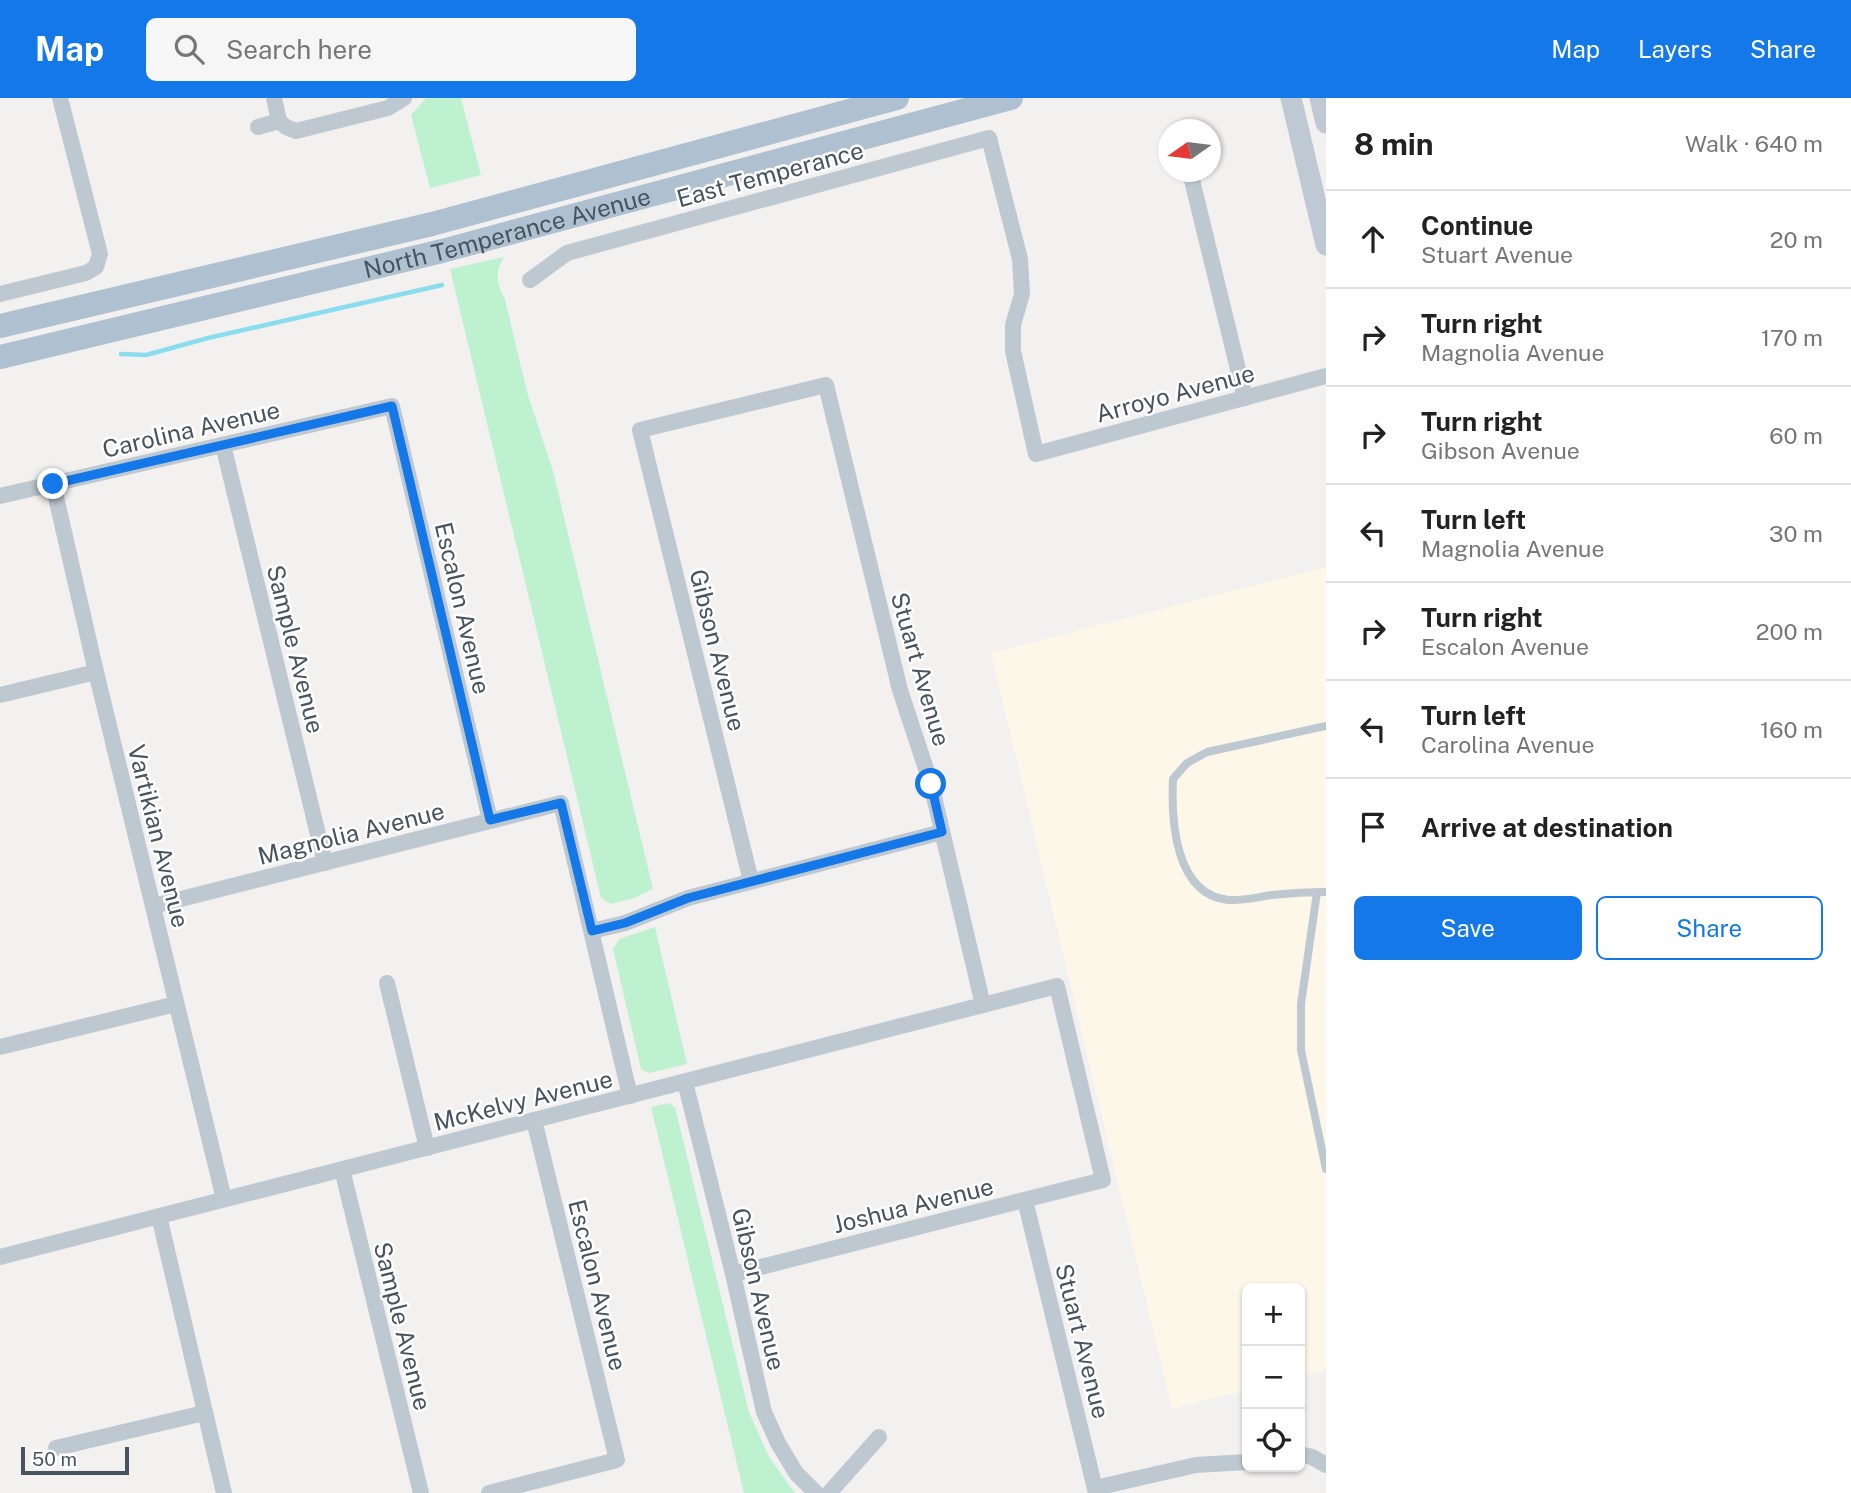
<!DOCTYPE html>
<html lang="en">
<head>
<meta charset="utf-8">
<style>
  body { margin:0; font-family:"Public Sans",sans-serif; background:#f6f6f6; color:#222 }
  .controls { position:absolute; right:21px; bottom:21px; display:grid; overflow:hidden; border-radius:10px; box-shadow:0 2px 5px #0004 }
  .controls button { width:63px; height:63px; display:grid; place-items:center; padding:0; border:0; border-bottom:2px solid #e0e0e0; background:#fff; color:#222; font:35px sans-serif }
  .compass { position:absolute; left:1158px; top:21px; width:63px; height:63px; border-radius:50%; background:#fff; box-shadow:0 2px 5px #0004; rotate:256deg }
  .scale { position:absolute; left:21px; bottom:18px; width:108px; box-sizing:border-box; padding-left:7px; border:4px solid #47545f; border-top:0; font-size:19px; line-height:24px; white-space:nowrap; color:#47545f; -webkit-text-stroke:5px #fff; paint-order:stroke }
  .stop { position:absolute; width:21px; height:21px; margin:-16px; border:5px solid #1478e9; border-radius:50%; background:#fff }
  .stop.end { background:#1478e9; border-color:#fff; box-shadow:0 2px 7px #0008 }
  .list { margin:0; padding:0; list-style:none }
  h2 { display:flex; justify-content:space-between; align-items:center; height:91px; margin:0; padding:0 28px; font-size:30px }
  h2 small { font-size:23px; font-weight:400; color:#767676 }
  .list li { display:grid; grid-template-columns:46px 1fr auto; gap:21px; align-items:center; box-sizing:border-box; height:98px; padding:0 28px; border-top:2px solid #e0e0e0 }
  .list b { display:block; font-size:26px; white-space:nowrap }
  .list p { margin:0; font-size:23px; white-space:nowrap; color:#767676 }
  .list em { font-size:23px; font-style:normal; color:#767676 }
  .actions { display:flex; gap:14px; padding:21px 28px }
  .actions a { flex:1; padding:16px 0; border:2px solid #1478e9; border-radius:10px; text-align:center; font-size:24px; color:#1478e9 }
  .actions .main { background:#1478e9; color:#fff }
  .icon { flex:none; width:38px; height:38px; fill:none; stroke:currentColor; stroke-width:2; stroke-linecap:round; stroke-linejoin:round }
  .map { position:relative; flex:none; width:1326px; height:1395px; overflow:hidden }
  header { display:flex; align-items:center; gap:42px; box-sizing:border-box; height:98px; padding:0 35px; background:#1478e9; color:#fff }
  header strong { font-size:33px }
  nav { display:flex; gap:38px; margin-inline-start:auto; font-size:24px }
  .search { width:490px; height:63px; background:#f6f6f6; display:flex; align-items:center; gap:18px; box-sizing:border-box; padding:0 24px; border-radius:10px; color:#767676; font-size:26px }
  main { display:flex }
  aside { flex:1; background:#fff }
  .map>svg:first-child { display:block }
</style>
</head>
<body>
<header>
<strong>Map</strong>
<div class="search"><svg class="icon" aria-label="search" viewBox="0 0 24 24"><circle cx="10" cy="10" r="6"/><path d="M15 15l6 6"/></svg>Search here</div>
<nav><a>Map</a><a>Layers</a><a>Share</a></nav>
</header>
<main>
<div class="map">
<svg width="1326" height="1395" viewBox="0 0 1326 1395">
  <rect width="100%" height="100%" fill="#f3f0f0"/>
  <polygon fill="#fdf7ea" points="1326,469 1326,1272 1300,1279 1300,1190 1247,1190 1247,1292 1172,1311 991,555"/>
  <g fill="#bef1d0">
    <polygon points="426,0 461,0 481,77 430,90 411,17"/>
    <path d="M504 159C495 173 496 187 505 201L527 294 553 373 653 791 634 800 611 806 601 800 450 171Z"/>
    <polygon points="655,829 687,966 649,975 641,971 613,851 619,841"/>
    <polygon points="668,1005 675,1009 749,1314 769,1359 795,1395 744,1395 651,1009"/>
  </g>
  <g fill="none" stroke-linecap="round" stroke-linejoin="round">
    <polyline stroke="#8addef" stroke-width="4.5" points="121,256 146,257 208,240 442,187"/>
    <g stroke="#bec8d0" stroke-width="8">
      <path d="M1326 628 1207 654 1187 665 1173 681C1171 723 1175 796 1228 802 1242 803 1258 799 1272 797 1290 795 1308 794 1326 794"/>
      <polyline points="1317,794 1301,906 1301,952 1326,1071"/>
    </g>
    <g stroke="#bec8d0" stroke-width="16">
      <polyline points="274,0 279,23"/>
      <polyline points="279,23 286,29 296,33 388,10 404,0"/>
      <polyline points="258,29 279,23"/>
      <polyline points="1191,78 1245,300"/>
      <polyline points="530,182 567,155 989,40 1020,161 1022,196 1013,227 1013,253 1036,356 1326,278"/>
      <polyline points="0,196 86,175 96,169 100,156 60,0"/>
      <polyline points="223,347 325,765"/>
      <polyline points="53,386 96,574 224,1101"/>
      <polyline points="0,398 392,308 490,722"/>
      <polyline points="0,597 96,574"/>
      <polyline points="751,783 640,332 826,287 900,592 931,686 983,907"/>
      <polyline points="153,808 561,705 630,998"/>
      <polyline points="592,833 625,825 688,800 942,734"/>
      <polyline points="387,885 427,1050"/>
      <polyline points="0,949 176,906"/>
      <polyline points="685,984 733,1176 764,1314 778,1345 796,1375 816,1395"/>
      <polyline points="342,1071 421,1395"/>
      <polyline points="1025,1102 1096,1395"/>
      <polyline points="159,1118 224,1395"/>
      <polyline points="0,1159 1057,888 1103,1082 733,1176"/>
      <polyline points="56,1350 204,1315"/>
      <polyline points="1300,1356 1312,1359 1326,1367"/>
      <polyline points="1095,1390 1196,1367 1247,1364"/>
      <polyline points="489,1395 617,1362 534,1022"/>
      <polyline points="829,1395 879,1339"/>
    </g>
    <g stroke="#bec9d4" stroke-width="21">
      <polyline points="1291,0 1326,147"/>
      <polyline points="1320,0 1326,25"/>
    </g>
    <g stroke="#afc1d0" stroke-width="24">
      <polyline points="0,228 432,126 897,0"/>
      <path id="s1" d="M0 259 442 153 1011 0"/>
    </g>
  </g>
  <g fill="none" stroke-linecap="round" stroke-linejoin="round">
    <polyline stroke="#1478e9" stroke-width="9" points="53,386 392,308 490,722 561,705 592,833 625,825 688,800 942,734 931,686"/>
  </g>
  <g text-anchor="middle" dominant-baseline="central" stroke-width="5" stroke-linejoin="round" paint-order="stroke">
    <g font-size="24" fill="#47545f" stroke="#fff">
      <text transform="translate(770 76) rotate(-15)">East Temperance</text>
      <text stroke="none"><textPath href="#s1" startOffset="522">North Temperance Avenue</textPath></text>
      <text transform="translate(1175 295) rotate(-15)">Arroyo Avenue</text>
      <text transform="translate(191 331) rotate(-13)">Carolina Avenue</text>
      <text transform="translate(463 510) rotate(77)">Escalon Avenue</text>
      <text transform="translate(296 551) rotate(76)">Sample Avenue</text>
      <text transform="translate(718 552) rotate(76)">Gibson Avenue</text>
      <text transform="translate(921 571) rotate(74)">Stuart Avenue</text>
      <text transform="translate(351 735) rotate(-14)">Magnolia Avenue</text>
      <text transform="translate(159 738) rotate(76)">Vartikian Avenue</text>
      <text transform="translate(523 1002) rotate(-14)">McKelvy Avenue</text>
      <text transform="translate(913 1107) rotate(-14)">Joshua Avenue</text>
      <text transform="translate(598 1187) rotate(76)">Escalon Avenue</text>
      <text transform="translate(759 1191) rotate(77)">Gibson Avenue</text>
      <text transform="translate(403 1228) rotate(76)">Sample Avenue</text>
      <text transform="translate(1083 1243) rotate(76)">Stuart Avenue</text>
    </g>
  </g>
</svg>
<div class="controls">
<button>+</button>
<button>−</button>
<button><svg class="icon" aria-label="locate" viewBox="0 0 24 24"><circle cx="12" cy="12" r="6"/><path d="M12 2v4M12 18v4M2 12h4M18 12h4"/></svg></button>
</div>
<svg class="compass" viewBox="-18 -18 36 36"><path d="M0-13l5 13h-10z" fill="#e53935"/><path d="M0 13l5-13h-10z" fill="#767676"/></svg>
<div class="scale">50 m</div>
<div class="stop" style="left:931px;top:686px"></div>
<div class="stop end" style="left:53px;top:386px"></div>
</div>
<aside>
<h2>8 min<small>Walk · 640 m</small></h2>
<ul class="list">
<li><svg class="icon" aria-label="ahead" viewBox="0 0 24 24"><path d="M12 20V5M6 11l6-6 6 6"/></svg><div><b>Continue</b><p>Stuart Avenue</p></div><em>20 m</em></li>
<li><svg class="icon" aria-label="right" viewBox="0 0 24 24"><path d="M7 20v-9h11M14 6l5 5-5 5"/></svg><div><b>Turn right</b><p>Magnolia Avenue</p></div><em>170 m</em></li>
<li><svg class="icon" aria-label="right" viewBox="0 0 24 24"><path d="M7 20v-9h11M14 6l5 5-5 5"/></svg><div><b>Turn right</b><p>Gibson Avenue</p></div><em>60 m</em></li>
<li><svg class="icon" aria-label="left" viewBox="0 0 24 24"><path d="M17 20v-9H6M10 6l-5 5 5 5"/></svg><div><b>Turn left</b><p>Magnolia Avenue</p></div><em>30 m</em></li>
<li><svg class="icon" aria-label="right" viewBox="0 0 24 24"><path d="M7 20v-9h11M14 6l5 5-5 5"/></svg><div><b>Turn right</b><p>Escalon Avenue</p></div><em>200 m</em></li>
<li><svg class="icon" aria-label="left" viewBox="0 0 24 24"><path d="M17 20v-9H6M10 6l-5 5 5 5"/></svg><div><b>Turn left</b><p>Carolina Avenue</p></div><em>160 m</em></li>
<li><svg class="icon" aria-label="arrive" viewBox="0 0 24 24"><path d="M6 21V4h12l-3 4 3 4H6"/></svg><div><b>Arrive at destination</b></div></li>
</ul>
<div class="actions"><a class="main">Save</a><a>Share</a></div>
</aside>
</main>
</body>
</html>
